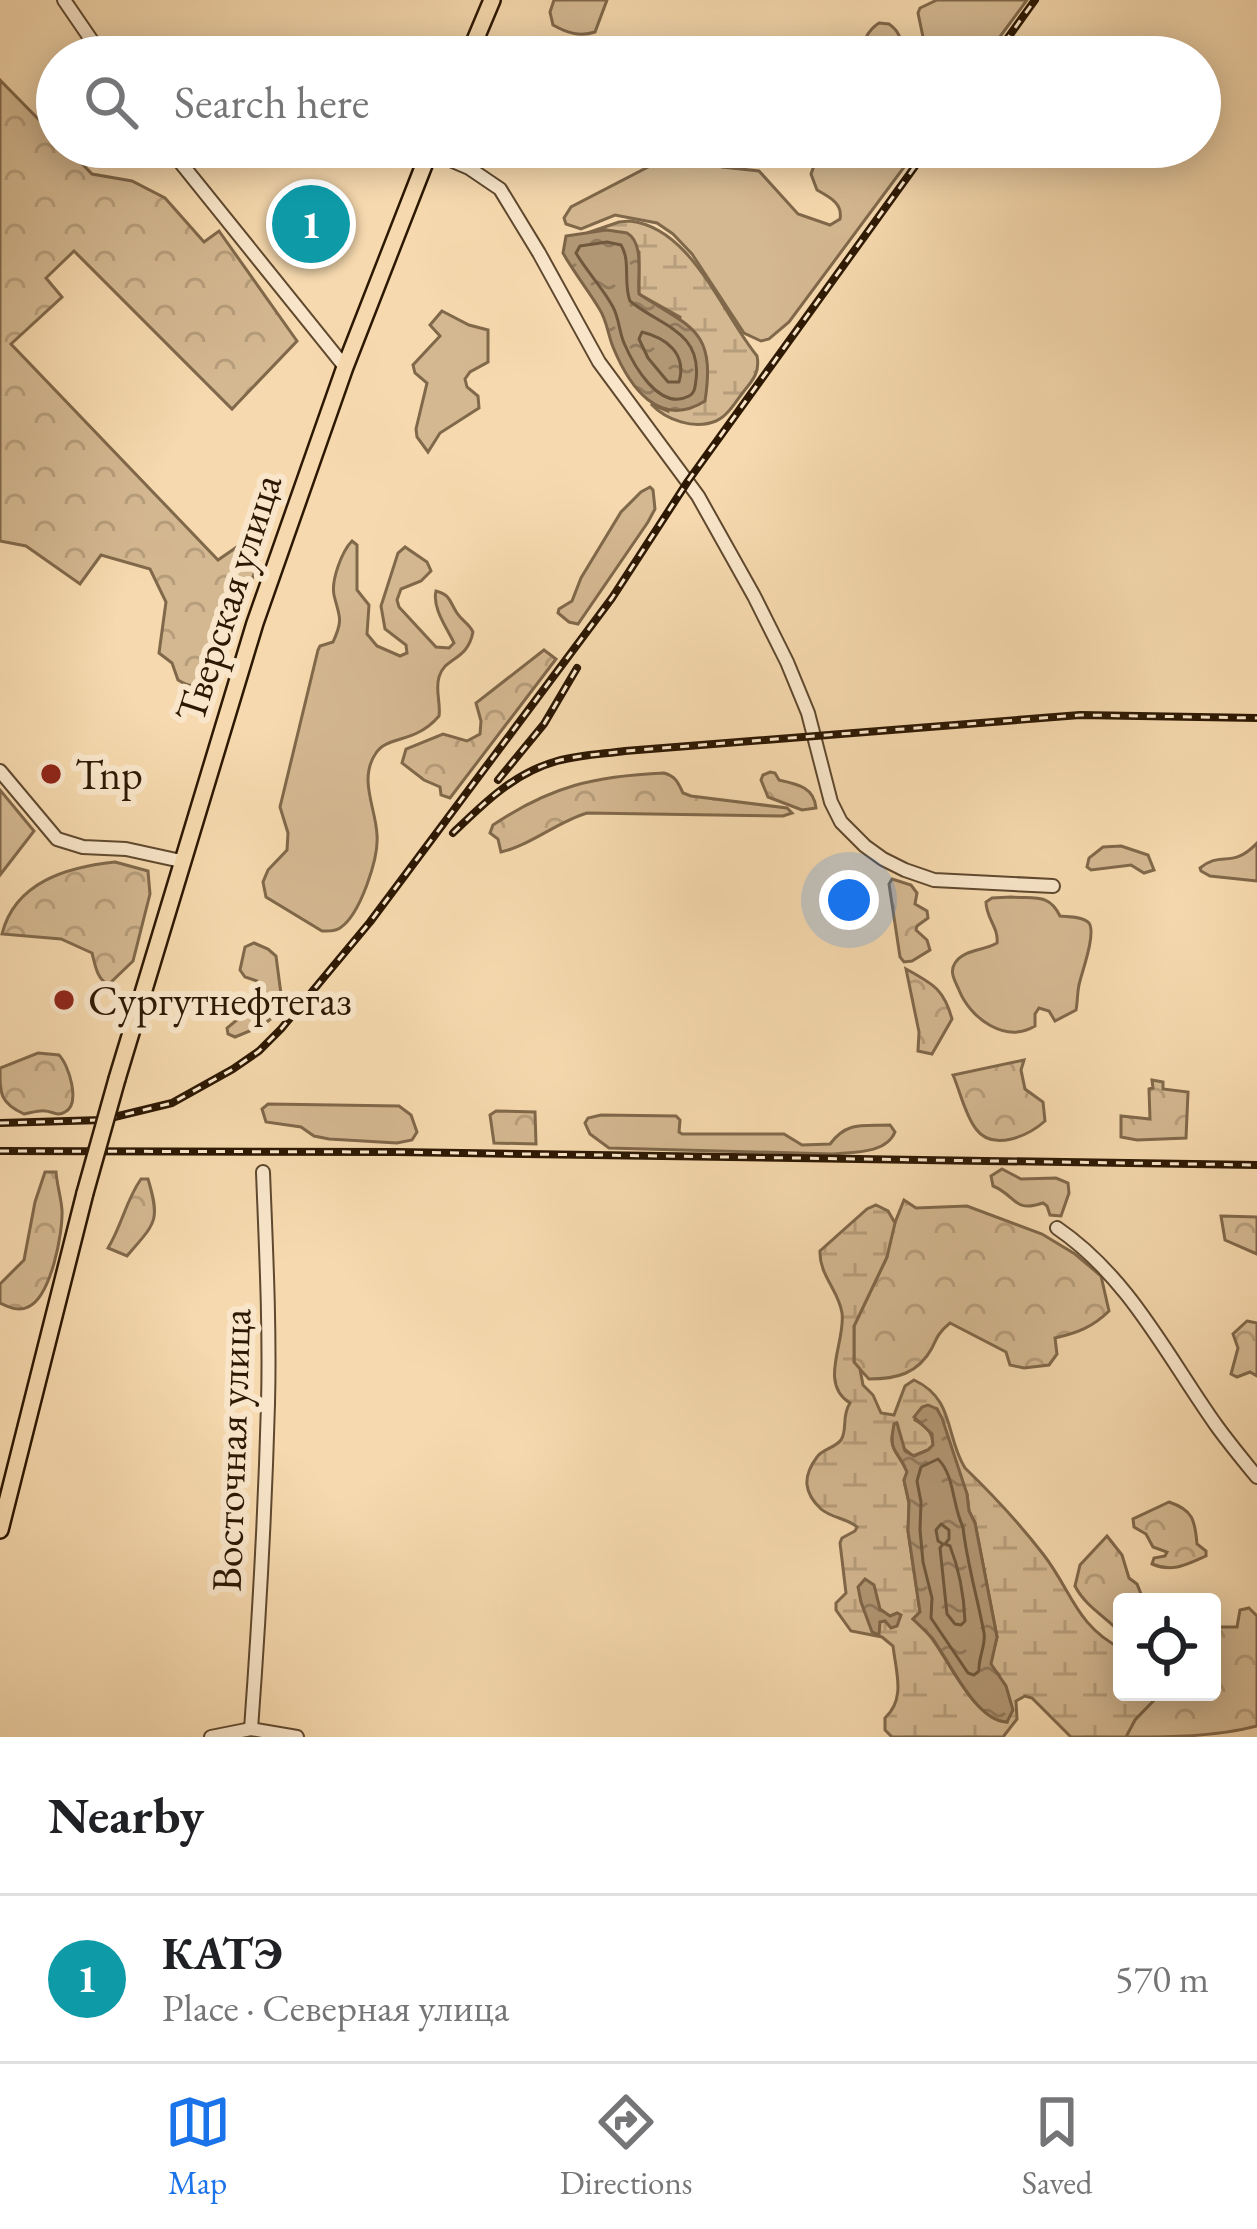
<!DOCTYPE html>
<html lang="en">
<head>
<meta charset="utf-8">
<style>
  body { margin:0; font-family:"EB Garamond",serif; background:#f2f2f2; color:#202124 }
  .controls { position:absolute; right:36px; bottom:36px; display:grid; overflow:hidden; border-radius:12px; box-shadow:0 6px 30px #0003 }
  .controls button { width:108px; height:108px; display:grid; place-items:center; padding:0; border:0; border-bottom:3px solid #e0e0e0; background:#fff; color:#202124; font:60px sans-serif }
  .you { position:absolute; left:849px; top:900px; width:42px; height:42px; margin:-30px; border:9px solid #fff; border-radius:50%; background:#1a73e8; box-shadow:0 0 0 18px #1a73e833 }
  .badge { display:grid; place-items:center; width:78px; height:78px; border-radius:50%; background:#1a73e8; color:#fff; font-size:39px; font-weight:700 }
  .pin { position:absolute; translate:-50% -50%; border:6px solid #fff; box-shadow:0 3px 12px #0006 }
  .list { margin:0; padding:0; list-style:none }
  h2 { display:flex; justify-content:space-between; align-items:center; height:156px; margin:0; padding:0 48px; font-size:51px }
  h2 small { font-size:39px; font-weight:400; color:#757577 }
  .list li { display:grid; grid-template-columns:78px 1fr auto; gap:36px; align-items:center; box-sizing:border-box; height:168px; padding:0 48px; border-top:3px solid #e0e0e0 }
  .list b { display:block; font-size:45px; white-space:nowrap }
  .list p { margin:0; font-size:39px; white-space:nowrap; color:#757577 }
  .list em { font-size:39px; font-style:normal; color:#757577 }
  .icon { flex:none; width:66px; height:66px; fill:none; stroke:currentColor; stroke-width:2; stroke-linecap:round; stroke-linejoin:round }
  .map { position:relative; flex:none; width:1257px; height:1737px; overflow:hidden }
  .search { position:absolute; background:#fff; box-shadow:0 6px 30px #0003; left:36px; right:36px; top:36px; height:132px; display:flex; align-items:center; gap:30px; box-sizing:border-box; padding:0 42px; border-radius:66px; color:#757577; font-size:45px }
  .sheet { height:324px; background:#fff }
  nav { display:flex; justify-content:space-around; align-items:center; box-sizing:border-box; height:168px; border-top:3px solid #e0e0e0; background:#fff; font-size:33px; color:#757577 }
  nav a { display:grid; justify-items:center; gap:6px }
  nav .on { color:#1a73e8 }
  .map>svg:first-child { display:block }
</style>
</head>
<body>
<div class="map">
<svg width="1257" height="1737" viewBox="0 0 1257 1737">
  <defs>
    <pattern id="forest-crowns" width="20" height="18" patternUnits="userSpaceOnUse" patternTransform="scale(3)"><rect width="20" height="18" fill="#d4b891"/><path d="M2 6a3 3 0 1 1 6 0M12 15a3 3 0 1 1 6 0" fill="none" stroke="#b69d7b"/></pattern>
    <pattern id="wetland-marsh" width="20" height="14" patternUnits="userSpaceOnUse" patternTransform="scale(3)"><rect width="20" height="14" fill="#d4b891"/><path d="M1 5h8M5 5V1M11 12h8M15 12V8" fill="none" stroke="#b69d7b"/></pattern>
    <pattern id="water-ripples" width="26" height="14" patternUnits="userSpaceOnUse" patternTransform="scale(3)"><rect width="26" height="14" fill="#b29774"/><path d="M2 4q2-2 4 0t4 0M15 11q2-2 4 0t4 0" fill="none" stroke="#917a5d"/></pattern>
  </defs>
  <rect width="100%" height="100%" fill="#f6d9ae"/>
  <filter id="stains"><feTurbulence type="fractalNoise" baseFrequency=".00167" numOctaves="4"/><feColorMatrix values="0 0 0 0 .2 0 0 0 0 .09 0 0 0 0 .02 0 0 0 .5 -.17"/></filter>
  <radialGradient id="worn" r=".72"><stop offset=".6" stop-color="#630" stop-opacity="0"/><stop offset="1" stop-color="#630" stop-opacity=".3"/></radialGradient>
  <g fill="#d4b891" stroke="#80684a" stroke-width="3">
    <path d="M554 0H607L595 32C580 37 567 33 553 25L550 12Z"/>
    <polygon points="937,0 1027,0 985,57 911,57 923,37 918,13 920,8"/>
    <path d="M879 23 889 24C902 33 904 45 894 57H864C860 44 868 30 879 23Z"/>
    <path d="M836 147H919L789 322 769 339 761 341 744 333 692 254 673 234 657 223 615 215 581 229 566 224 564 218 571 207 677 152 690 153 722 167 759 171 798 214 830 225 840 219C843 203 829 197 817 190L811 174 815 163Z"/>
    <polygon points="442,311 469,325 488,330 488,362 470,372 465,379 467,387 478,396 479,408 440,433 428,452 417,437 416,429 427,383 415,373 413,365 440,336 430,325"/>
    <polygon points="650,487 653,490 655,509 648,522 578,624 569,622 558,613 559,609 572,601 581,578 621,512 641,492"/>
    <path d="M352 541 357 545V590L369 605 367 634 377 646 400 656 407 653 406 645 385 629 381 606 398 553 405 547 427 562 431 571 421 581 401 589 397 600 399 607 436 647 449 648 454 643C447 628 432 608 436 591 451 595 449 601 457 613 462 621 469 623 473 632 467 662 445 656 439 677 435 690 441 704 439 716 433 723 426 729 417 733 404 740 384 740 376 753 358 779 376 808 377 835 379 858 360 915 340 928 334 932 328 931 322 931L266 897 263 882 268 870 287 850 288 833 280 807 318 650 320 646 333 642C344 618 339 617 334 595 331 580 342 551 352 541Z"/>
    <polygon points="0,790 34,831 0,875"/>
    <path d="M1257 843V881L1210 876 1201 871 1200 868C1222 850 1231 870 1257 843Z"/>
    <polygon points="1121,846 1148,855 1154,870 1144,873 1131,865 1091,870 1087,867 1089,858 1103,847"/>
    <path d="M1011 897C1035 899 1049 893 1060 916 1068 917 1083 916 1089 923 1096 933 1083 969 1080 981 1077 990 1078 1000 1076 1010L1055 1021 1049 1011 1039 1008 1035 1014V1026C1005 1044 970 1018 959 990 955 981 949 972 955 963 964 949 984 951 997 943 999 928 986 918 986 902L992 898Z"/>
    <polygon points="254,943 268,949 276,956 283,1009 262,1026 235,1037 228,1034 227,1028 254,1006 261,990 257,981 245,977 240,970 245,947"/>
    <polygon points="268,1104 399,1106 411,1115 417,1132 412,1140 397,1143 329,1139 314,1136 301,1127 266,1122 262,1109"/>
    <path d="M601 1115 676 1116 680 1120 679 1132 682 1134H784L802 1145 830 1144C847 1121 863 1126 890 1125L895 1132C886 1154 853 1152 832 1154L609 1148 590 1134 585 1123 588 1118Z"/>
    <path d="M1002 1169 1021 1179 1056 1178 1068 1183 1069 1193 1061 1216 1050 1215 1047 1206 1043 1203C1013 1213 1017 1196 993 1186L991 1176Z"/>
  </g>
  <g fill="url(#forest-crowns)" stroke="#80684a" stroke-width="3">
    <path d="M0 80 57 138V147H66L92 174 132 181 165 198 204 242 219 231 297 341 232 409 74 251 46 278 62 297 11 344 218 560 247 540 259 560 239 616 205 682C194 688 188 686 178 680L172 663 159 653 166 602 150 569 101 555 80 584 26 546 0 541Z"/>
    <polygon points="544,650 556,659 450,798 441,795 440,787 424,780 402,763 406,749 443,734 467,741 480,734 481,721 476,703"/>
    <path d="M770 772 775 773 779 780C797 784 814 787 816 808L802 810 768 797 761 780 763 775Z"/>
    <path d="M664 773C677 777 678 783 683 793L691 796 787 808 792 813 783 816 587 813C557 822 531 845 501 852L498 839 490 833 493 825C551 786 595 776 664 773Z"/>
    <path d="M115 862 148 871 150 894 133 961 109 984C97 981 95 964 92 953L61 939 2 934C15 882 67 867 115 862Z"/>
    <polygon points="892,879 911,885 917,893 915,904 927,911 928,918 917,926 916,930 927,940 930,950 912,961 904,962 900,957 889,884"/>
    <path d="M906 969C933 984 944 989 952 1019L932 1054 918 1051 919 1032Z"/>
    <path d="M38 1053 59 1055C69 1065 81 1104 65 1112 57 1117 52 1111 45 1111 40 1110 30 1113 24 1114 0 1103 0 1094 0 1068Z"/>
    <path d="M1024 1060 1021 1070 1025 1089 1043 1102 1045 1121C1028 1136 993 1152 976 1129 965 1115 960 1091 953 1075Z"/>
    <polygon points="1152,1080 1163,1082 1163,1089 1188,1092 1186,1138 1137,1140 1121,1137 1121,1116 1150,1119 1149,1089 1153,1088"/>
    <polygon points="496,1111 535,1112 536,1144 494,1143 490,1115"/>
    <path d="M45 1172H56C57 1185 61 1197 62 1210 63 1233 51 1297 28 1307 18 1312 9 1307 0 1303V1284L24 1260 35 1202Z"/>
    <path d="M141 1179H148C161 1222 155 1223 127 1256L108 1248C122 1225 126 1200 141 1179Z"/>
    <path d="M904 1200 916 1208 967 1206 1042 1234 1075 1254 1101 1276 1109 1311C1093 1327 1077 1333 1055 1338L1057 1354 1049 1365 1024 1368 1010 1365 1006 1352 950 1323C940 1331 937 1337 932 1348 918 1374 896 1379 869 1379L854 1363V1326L887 1257 890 1235Z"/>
    <polygon points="1221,1216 1257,1217 1257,1254 1225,1240"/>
    <polygon points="1247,1321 1257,1323 1257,1376 1250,1372 1237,1377 1231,1374 1238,1348 1233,1334"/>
    <path d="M1169 1502C1193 1510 1195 1520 1197 1544L1206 1551V1556C1188 1564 1173 1573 1152 1564L1154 1558 1165 1556 1167 1552 1153 1547 1146 1534 1134 1527 1133 1519Z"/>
    <path d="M1107 1536 1122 1555 1129 1578 1137 1584 1141 1594 1137 1602H1122V1634C1106 1617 1085 1606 1075 1586L1080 1565Z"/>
    <path d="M1249 1608 1257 1616V1726C1216 1737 1169 1737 1125 1737L1127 1716 1164 1692H1212V1627H1237L1240 1610Z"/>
  </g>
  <g fill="url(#wetland-marsh)" stroke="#80684a" stroke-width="3" fill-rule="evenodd">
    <path d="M630 221C692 228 721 312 757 356 760 371 754 379 744 391 736 401 728 416 716 421 694 430 666 420 651 404L668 411 680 317 639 294V252L606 230 587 233 619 222Z"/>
    <path d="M876 1205 888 1211 895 1223 887 1257 854 1326V1362L860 1369 863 1385 873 1395 881 1413 894 1415 905 1386 914 1380C955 1399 945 1436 965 1468 993 1495 1019 1523 1043 1554 1072 1591 1076 1626 1122 1649V1692H1162L1135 1720 1126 1737H1071L1032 1698 1025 1696 1016 1701 1017 1719 1003 1737H892L885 1730V1718C906 1699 896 1672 893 1646L882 1637 851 1631 836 1610V1603L846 1593 840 1543 842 1538 855 1531 857 1527C847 1518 831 1518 821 1509 804 1493 802 1477 817 1457 822 1449 835 1448 841 1440 848 1429 841 1417 850 1403 818 1383 846 1342 842 1313 839 1291 819 1275 820 1251L867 1209ZM937 1409 967 1494 969 1511 975 1523 997 1637 990 1665 999 1675 1007 1722C976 1721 950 1663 933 1640 928 1632 920 1625 913 1619L920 1612 908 1531 909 1503 904 1480 907 1472C902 1457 886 1448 894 1429L898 1432 902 1447 913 1456 928 1450 933 1445C932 1431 927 1427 915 1420L919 1413Z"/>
  </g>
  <g fill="url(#water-ripples)" stroke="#7d6447" stroke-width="3">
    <path d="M606 230C608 230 627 233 627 233 645 243 637 278 639 294 691 328 716 329 705 401 659 430 629 386 613 347 608 335 607 321 600 310 589 291 574 273 563 253L566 236Z"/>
    <path d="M928 1405 937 1409 942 1418 967 1494 969 1511 975 1523 997 1637 991 1664 1006 1686 1013 1710 1007 1722C976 1721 950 1663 933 1639 927 1632 919 1625 913 1619L920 1612 908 1531 909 1503 904 1480 907 1472C898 1448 888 1455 894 1424L897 1423 905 1451 914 1456 928 1450 933 1445 932 1434 914 1417 922 1407Z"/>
    <polygon points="865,1579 874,1585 880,1609 890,1616 897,1613 901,1615 897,1626 891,1628 885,1621 880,1622 879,1635 872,1632 861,1602 858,1587"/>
  </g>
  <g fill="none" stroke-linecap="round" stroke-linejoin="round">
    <g stroke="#70583c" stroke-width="3">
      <path d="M607 242 621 245C631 261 623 283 630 301 660 326 702 331 696 380 695 387 695 393 689 396 659 412 633 364 624 343 619 331 619 318 613 307 603 288 587 272 576 253L580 246Z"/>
      <path d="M642 332C667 338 687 354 679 382H668L648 358 639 339Z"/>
      <path d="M938 1459C955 1476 952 1505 963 1527 966 1559 978 1600 984 1633 986 1646 978 1657 979 1671L974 1675 968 1673 931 1618 932 1598 923 1562 920 1530 921 1502 917 1481 921 1467Z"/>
      <path d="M941 1524 949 1530V1539L945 1544 950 1546C959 1569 964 1597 965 1621L961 1625 955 1624 947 1614 940 1548 943 1544 938 1541 936 1530Z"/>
    </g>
    <defs>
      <g id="minor">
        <polyline points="64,0 103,57"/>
        <polyline points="168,147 345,367"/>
        <polyline points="429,151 469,168 500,189 539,253 599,362 698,496 754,596 787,662 808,713 831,802 841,822 865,846 883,859 905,870 934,880 1053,886"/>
        <polyline points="0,771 57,839 83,847 126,849 181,861"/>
        <path d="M1057 1228C1129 1277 1167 1356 1216 1425 1229 1443 1243 1460 1257 1477"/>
        <path d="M251 1729C259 1621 265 1512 268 1404 270 1327 266 1249 263 1172"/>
        <polyline points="211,1737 251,1729 297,1737"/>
      </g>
      <g id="major">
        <polyline points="468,57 492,0"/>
        <polyline points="117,1079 255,623 345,367 431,147"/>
        <polyline points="0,1530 85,1193"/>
      </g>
    </defs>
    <use href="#minor" stroke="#5f482e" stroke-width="16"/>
    <use href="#major" stroke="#2d1803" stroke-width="20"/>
    <use href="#minor" stroke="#f9e6ca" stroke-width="12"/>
    <use href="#major" stroke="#f6d9ae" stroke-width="15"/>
    <defs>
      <g id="rail">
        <polyline points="994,57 1035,0"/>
        <polyline points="498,780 544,724 577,668"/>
        <path d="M453 833C484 803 514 773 557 761 579 755 603 754 625 751L1080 715 1257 718"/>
        <polyline points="0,1123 102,1120 172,1103 233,1069 259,1051 281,1029 370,922 612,598 688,481 929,147"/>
        <polyline points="0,1151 397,1152 1257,1165"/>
      </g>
    </defs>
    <use href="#rail" stroke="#2d1803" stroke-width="8"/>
    <use href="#rail" stroke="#f9e6ca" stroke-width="3" stroke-dasharray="9" stroke-linecap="butt"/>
    <defs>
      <polyline id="major-bridge" points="85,1193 117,1079"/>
    </defs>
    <use href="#major-bridge" stroke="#2d1803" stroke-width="20" stroke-linecap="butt"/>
    <use href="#major-bridge" stroke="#f6d9ae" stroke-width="15"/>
  </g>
  <g fill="#8f2418" stroke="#f9e6ca" stroke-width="4.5">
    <circle cx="51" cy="774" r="12"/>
    <circle cx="64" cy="1000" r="12"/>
  </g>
  <g text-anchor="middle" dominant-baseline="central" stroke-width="12" stroke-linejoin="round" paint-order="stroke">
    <g font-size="42" fill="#2d1803" stroke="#f9e6ca">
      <text transform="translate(228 598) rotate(-72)">Тверская улица</text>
      <text transform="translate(231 1450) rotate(-88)">Восточная улица</text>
    </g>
    <g font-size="42" fill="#2d1803" stroke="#f9e6ca" text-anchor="start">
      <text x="75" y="774">Tnp</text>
      <text x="88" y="1000">Сургутнефтегаз</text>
    </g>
  </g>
  <rect width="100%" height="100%" filter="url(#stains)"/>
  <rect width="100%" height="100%" fill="url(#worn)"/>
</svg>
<div class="controls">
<button><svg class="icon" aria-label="locate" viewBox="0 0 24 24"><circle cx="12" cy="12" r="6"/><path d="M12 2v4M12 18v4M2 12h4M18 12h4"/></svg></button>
</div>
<div class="you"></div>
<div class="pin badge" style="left:311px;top:224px;background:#0f9aa8">1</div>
<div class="search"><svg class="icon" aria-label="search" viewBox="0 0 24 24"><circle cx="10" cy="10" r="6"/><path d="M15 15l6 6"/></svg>Search here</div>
</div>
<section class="sheet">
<h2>Nearby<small></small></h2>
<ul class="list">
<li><span class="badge" style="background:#0f9aa8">1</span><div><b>КАТЭ</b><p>Place · Северная улица</p></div><em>570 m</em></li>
</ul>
</section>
<nav>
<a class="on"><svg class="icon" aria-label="map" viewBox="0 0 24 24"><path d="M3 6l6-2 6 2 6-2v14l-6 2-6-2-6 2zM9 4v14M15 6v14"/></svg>Map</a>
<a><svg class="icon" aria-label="directions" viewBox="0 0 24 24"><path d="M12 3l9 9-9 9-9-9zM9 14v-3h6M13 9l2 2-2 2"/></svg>Directions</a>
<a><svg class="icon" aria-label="saved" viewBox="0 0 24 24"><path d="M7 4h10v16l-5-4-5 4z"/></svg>Saved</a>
</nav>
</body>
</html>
